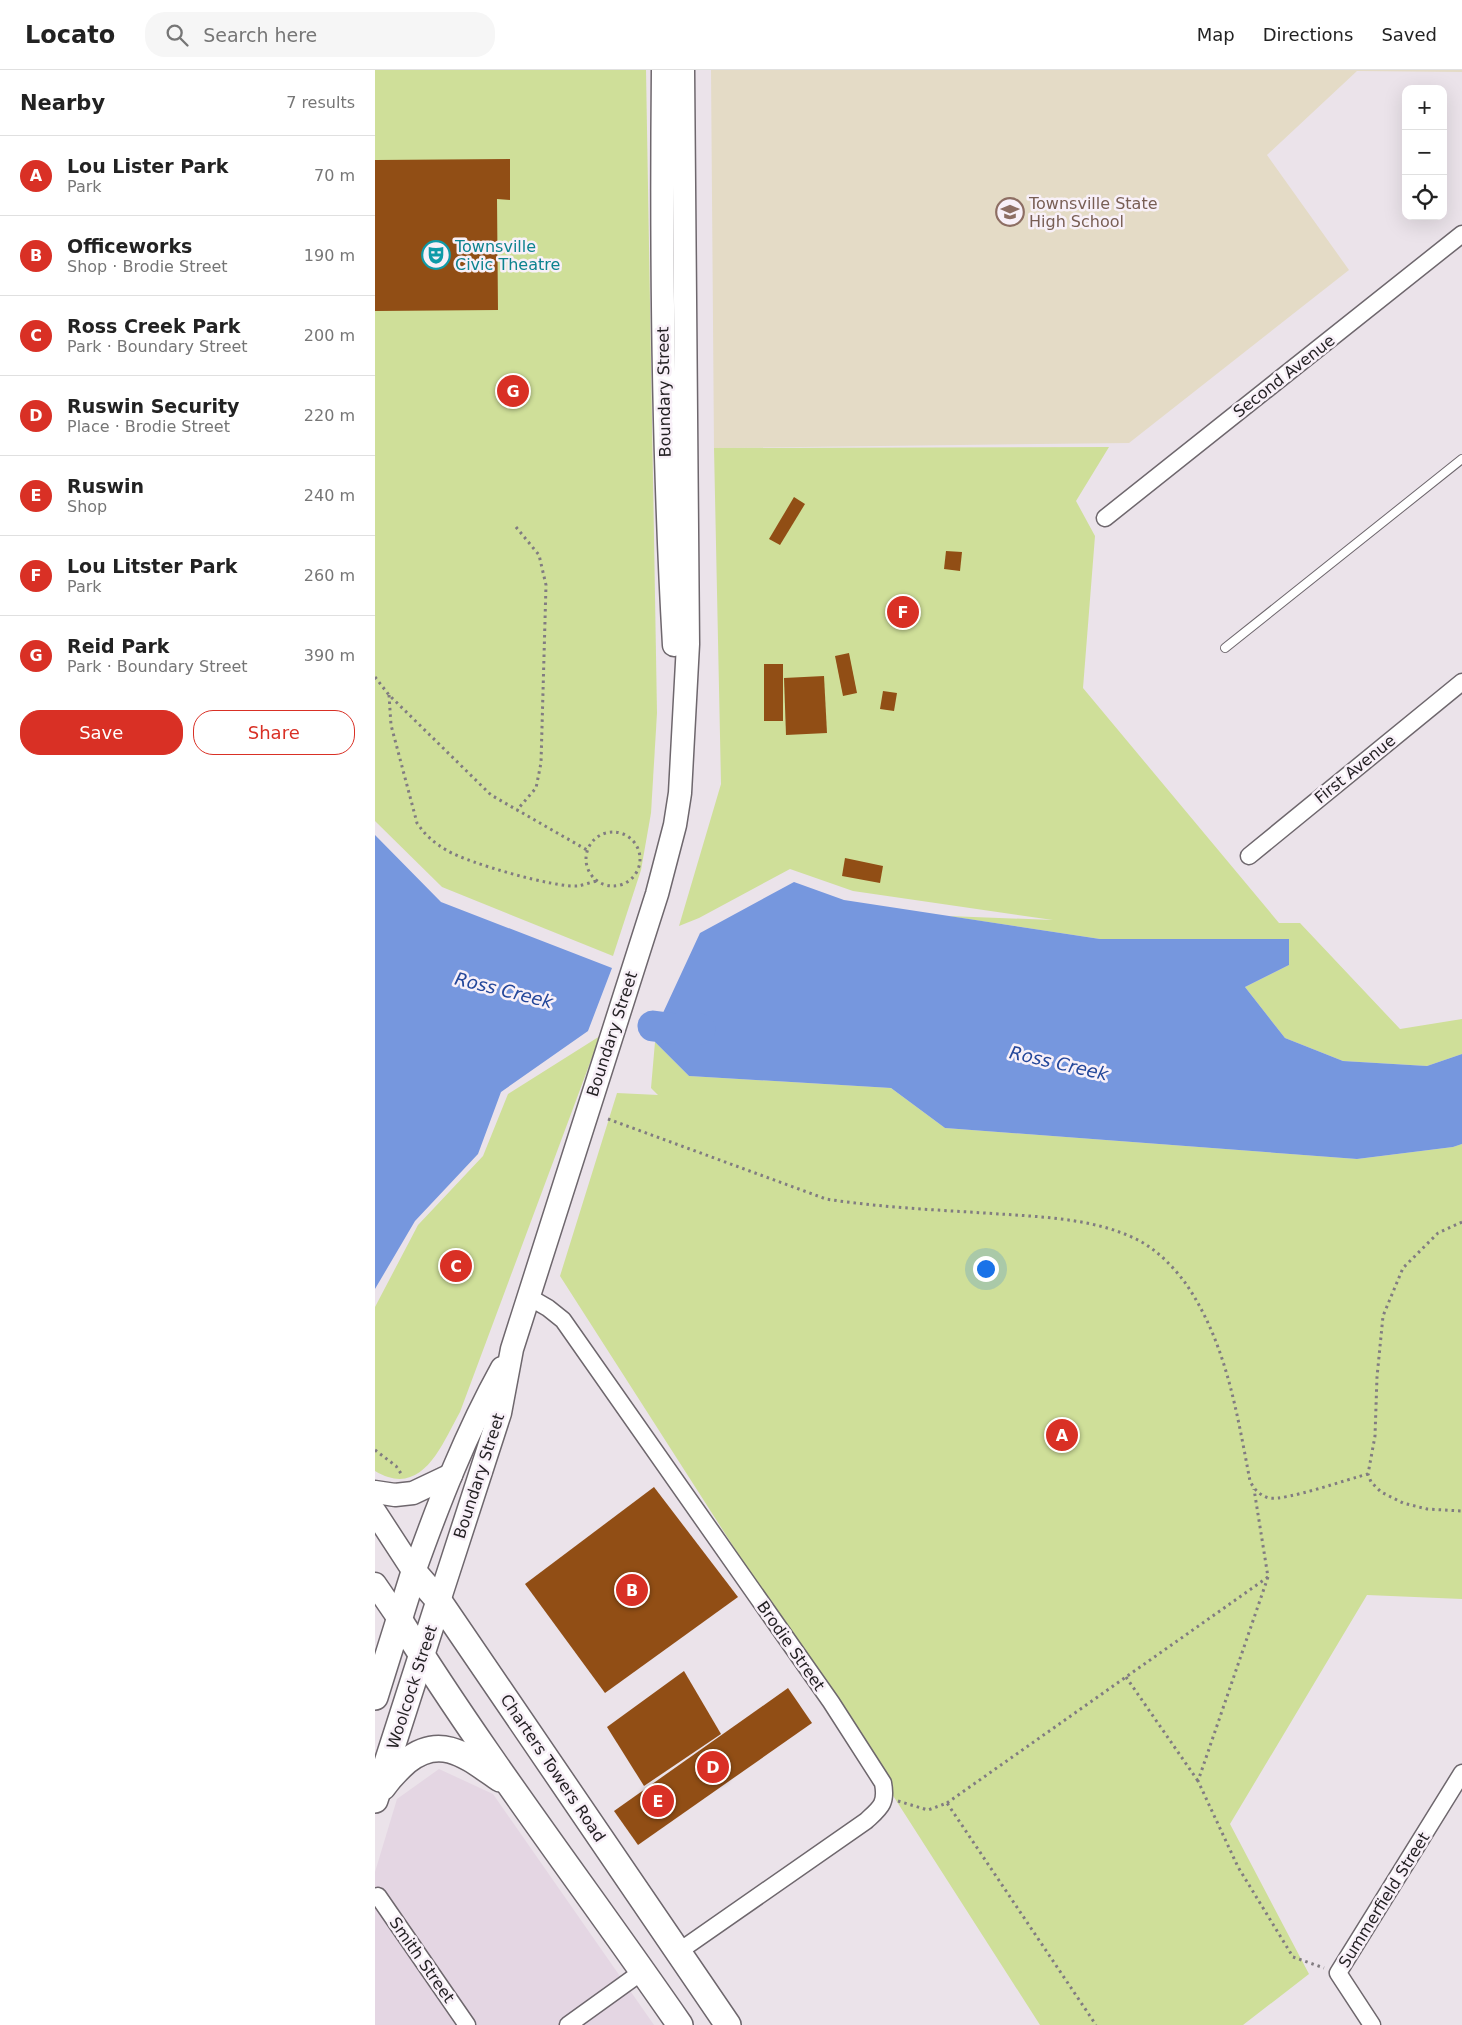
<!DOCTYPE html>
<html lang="en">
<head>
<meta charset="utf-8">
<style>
  body { margin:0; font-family:"DejaVu Sans",sans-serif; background:#f6f6f6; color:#222 }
  .controls { position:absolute; right:15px; top:15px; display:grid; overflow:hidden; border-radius:10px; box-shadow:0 5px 20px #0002 }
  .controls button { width:45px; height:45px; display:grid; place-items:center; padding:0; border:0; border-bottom:1px solid #e0e0e0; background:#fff; color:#222; font:25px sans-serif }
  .you { position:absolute; left:610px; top:1198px; width:18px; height:18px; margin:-12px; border:4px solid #fff; border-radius:50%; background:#1a73e8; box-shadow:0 0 0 8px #1a73e833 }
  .badge { display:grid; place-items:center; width:32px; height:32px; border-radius:50%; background:#d93025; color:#fff; font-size:16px; font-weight:700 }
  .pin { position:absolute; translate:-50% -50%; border:2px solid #fff; box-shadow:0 1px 5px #0006 }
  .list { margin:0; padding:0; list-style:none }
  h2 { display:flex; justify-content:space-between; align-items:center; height:65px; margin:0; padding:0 20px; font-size:21px }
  h2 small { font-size:16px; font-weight:400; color:#767676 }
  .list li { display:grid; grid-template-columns:32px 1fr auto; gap:15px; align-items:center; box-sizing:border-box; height:80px; padding:0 20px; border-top:1px solid #e0e0e0 }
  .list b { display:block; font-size:19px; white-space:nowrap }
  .list p { margin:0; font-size:16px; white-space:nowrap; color:#767676 }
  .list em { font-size:16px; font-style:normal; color:#767676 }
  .actions { display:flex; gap:10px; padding:15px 20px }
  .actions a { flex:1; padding:11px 0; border:1px solid #d93025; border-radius:20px; text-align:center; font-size:18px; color:#d93025 }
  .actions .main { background:#d93025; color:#fff }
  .icon { flex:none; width:28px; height:28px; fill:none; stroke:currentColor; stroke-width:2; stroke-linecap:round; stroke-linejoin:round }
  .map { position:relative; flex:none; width:1087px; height:1955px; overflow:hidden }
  header { display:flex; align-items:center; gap:30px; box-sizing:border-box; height:70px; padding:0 25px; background:#fff; border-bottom:1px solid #e0e0e0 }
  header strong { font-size:24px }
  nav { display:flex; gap:28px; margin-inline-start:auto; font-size:18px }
  .search { width:350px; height:45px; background:#f6f6f6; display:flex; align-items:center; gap:12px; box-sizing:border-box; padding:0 18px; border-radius:20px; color:#767676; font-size:19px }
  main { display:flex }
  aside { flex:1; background:#fff }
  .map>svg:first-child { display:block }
</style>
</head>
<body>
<header>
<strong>Locato</strong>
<div class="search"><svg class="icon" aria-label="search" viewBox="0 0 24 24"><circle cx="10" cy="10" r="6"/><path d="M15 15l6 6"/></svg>Search here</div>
<nav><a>Map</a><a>Directions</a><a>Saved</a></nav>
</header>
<main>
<aside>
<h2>Nearby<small>7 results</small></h2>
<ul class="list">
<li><span class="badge">A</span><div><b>Lou Lister Park</b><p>Park</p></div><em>70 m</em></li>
<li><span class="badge">B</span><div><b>Officeworks</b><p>Shop · Brodie Street</p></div><em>190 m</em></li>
<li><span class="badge">C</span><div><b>Ross Creek Park</b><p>Park · Boundary Street</p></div><em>200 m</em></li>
<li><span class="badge">D</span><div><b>Ruswin Security</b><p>Place · Brodie Street</p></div><em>220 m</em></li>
<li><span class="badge">E</span><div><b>Ruswin</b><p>Shop</p></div><em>240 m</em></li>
<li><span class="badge">F</span><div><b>Lou Litster Park</b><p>Park</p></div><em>260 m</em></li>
<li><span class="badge">G</span><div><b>Reid Park</b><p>Park · Boundary Street</p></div><em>390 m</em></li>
</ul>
<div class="actions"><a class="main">Save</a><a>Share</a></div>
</aside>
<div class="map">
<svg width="1087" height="1955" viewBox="0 0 1087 1955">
  <rect width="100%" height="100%" fill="#ebe3ea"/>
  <polygon fill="#e4d6e3" points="64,1699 118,1724 279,1955 0,1955 0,1802 22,1729"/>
  <polygon fill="#e4dbc6" points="336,0 1087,0 1087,2 982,1 892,85 974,200 754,373 339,378"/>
  <g fill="#cfdf99">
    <polygon points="0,0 271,0 282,643 276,743 266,800 238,886 67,817 0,751"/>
    <polygon points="734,377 701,431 720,466 708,618 904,853 925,853 1025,959 1087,949 1087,984 1052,996 968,991 910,968 870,917 914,895 913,869 725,869 573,846 678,850 478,821 415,799 324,848 304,856 346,714 339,378"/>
    <path d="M225 966 85 1342C66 1376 47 1429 0 1401V1237L43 1155 108 1086 133 1024Z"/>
    <polygon points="280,972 314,1006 516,1018 570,1058 982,1089 1078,1077 1087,1074 1087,1529 992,1525 855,1754 934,1904 868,1955 665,1955 185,1206 242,1023 283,1025 276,1018"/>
  </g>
  <g fill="#7697de">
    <polygon points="0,765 66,832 237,898 213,961 126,1022 103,1084 40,1151 0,1219"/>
    <polygon points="419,812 469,830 725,869 914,869 914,895 870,917 910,968 968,991 1052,996 1087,984 1087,1074 1078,1077 982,1089 570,1058 516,1018 314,1006 280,972 287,945 325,863"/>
  </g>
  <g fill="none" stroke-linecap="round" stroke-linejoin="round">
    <polyline stroke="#7697de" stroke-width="31" points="278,956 301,959 325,959"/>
  </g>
  <g fill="#914e15">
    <polygon points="135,89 135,130 122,129 123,240 0,241 0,90"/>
    <polygon points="419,427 430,434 405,475 394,469"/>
    <polygon points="571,481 587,482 585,501 569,499"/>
    <polygon points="474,583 482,623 468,626 460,586"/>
    <rect x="389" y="594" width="19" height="57"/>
    <polygon points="449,606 452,663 411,665 409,608"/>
    <polygon points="508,621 522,623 519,641 505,639"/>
    <polygon points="470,788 508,796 505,813 467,806"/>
    <polygon points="279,1417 363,1527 230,1623 150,1514"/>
    <polygon points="309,1601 346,1664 269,1716 232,1657"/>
    <polygon points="413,1618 437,1653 263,1775 239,1741"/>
  </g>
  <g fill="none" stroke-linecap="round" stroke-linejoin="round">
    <defs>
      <polyline id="service" points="850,578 1087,389"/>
      <g id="minor">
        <polyline points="730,448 1087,164"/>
        <polyline points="874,786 1087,612"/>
        <path d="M154 1227 173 1238 188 1250 456 1632 508 1713C512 1734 505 1738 491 1751L303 1882"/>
        <polyline points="3,1826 92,1955"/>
        <polyline points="193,1955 268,1901"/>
        <polyline points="997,1955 963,1903 1087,1703"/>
      </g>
      <g id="secondary">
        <path d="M288 0C286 192 288 383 299 575"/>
        <polyline points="0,1422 20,1425 38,1423 76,1405"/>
        <polyline points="0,1442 39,1502"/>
        <path d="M39 1502C64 1432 91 1363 127 1298"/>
        <polyline points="0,1514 24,1549"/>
        <polyline points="64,1531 125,1343 137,1279 282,824 300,755 305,723 313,574 308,0"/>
      </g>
      <g id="primary">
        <polyline points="39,1502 64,1531 353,1955"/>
        <path d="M24 1549C111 1689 212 1820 305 1955"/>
        <polyline points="0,1627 39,1502"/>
        <path d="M8 1717C15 1707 23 1699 32 1691 67 1663 94 1688 125 1709"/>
        <polyline points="0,1730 64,1531"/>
      </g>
    </defs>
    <use href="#service" stroke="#6e676d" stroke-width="10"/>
    <use href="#minor" stroke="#6e676d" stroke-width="19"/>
    <use href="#secondary" stroke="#6e676d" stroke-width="25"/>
    <use href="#primary" stroke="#6e676d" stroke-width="28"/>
    <g stroke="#817c81" stroke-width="3" stroke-dasharray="2.5 4" stroke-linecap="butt">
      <polyline points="141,457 164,485 171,515 166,693 161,718 142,740"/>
      <polyline points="0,607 14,625 116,725 212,780"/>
      <path d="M14 625 16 655 42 753C50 765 59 773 73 781 93 793 180 818 203 816 209 815 216 812 222 811"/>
      <circle cx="238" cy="789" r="27"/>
      <path d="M233 1049 451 1129C508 1138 567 1140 625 1144 670 1147 720 1149 761 1169 780 1178 799 1197 811 1214 851 1272 862 1343 875 1411 879 1419 884 1425 894 1428 911 1431 973 1409 993 1404"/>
      <polyline points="1087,1152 1063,1163 1028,1198 1008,1246 1002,1307 1000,1366 993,1404 996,1412 1006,1422 1028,1433 1052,1439 1087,1441"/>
      <polyline points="0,1380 21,1396 27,1405"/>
      <polyline points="893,1507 823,1711 863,1797 918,1887 949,1898"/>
      <polyline points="751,1607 823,1711"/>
      <polyline points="523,1731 553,1740 572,1733 721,1955"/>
      <polyline points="572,1733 893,1507 879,1419"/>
    </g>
    <use href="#service" stroke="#fff" stroke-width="8"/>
    <use href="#minor" stroke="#fff" stroke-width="16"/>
    <use href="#secondary" stroke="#fff" stroke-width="22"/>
    <use href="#primary" stroke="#fff" stroke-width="25"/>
  </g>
  <defs>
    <symbol id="school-ring" viewBox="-11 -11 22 22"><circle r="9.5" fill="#f8f0f8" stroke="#8d6e63" stroke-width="1.5"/><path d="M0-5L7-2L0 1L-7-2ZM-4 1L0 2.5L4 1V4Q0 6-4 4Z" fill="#8d6e63"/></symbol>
    <symbol id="theatre-ring" viewBox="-11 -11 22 22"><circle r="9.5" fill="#f8f0f8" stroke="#0f9aa8" stroke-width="1.5"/><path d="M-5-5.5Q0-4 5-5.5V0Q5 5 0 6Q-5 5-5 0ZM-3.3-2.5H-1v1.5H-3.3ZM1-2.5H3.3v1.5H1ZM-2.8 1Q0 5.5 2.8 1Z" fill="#0f9aa8"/></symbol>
  </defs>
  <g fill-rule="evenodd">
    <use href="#school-ring" x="619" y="126" width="32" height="32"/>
    <use href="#theatre-ring" x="45" y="169" width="32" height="32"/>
  </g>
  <g text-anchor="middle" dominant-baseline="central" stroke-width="5" stroke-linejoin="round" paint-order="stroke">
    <g font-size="16" fill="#785e54" stroke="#f8f0f8" text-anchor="start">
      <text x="654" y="133">Townsville State<tspan x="654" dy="18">High School</tspan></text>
    </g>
    <g font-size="16" fill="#0d838f" stroke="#f8f0f8" text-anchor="start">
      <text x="80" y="176">Townsville<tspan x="80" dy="18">Civic Theatre</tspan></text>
    </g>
    <g font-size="16" fill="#221f22" stroke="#f8f0f8">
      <text transform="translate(909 306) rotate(-38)">Second Avenue</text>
      <text transform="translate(289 322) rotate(-91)">Boundary Street</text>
      <text transform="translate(980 699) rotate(-39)">First Avenue</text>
      <text transform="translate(237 964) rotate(-72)">Boundary Street</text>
      <text transform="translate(104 1406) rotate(-72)">Boundary Street</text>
      <text transform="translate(416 1576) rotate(55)">Brodie Street</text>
      <text transform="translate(37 1617) rotate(-72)">Woolcock Street</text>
      <text transform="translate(178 1698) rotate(56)">Charters Towers Road</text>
      <text transform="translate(1009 1830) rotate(-58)">Summerfield Street</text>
      <text transform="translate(47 1890) rotate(55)">Smith Street</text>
    </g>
    <g font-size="18" font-style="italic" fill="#24479a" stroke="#f8f0f8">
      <text transform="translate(129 920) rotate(14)">Ross Creek</text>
      <text transform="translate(684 993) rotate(13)">Ross Creek</text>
    </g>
  </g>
</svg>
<div class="controls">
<button>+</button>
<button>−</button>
<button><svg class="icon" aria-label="locate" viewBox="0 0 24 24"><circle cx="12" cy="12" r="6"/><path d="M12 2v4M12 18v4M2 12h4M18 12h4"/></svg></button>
</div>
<div class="you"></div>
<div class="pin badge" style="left:687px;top:1365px">A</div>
<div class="pin badge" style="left:257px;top:1520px">B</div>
<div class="pin badge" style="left:81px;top:1196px">C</div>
<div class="pin badge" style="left:338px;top:1697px">D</div>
<div class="pin badge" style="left:283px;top:1731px">E</div>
<div class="pin badge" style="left:528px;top:542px">F</div>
<div class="pin badge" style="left:138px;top:321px">G</div>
</div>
</main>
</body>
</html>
